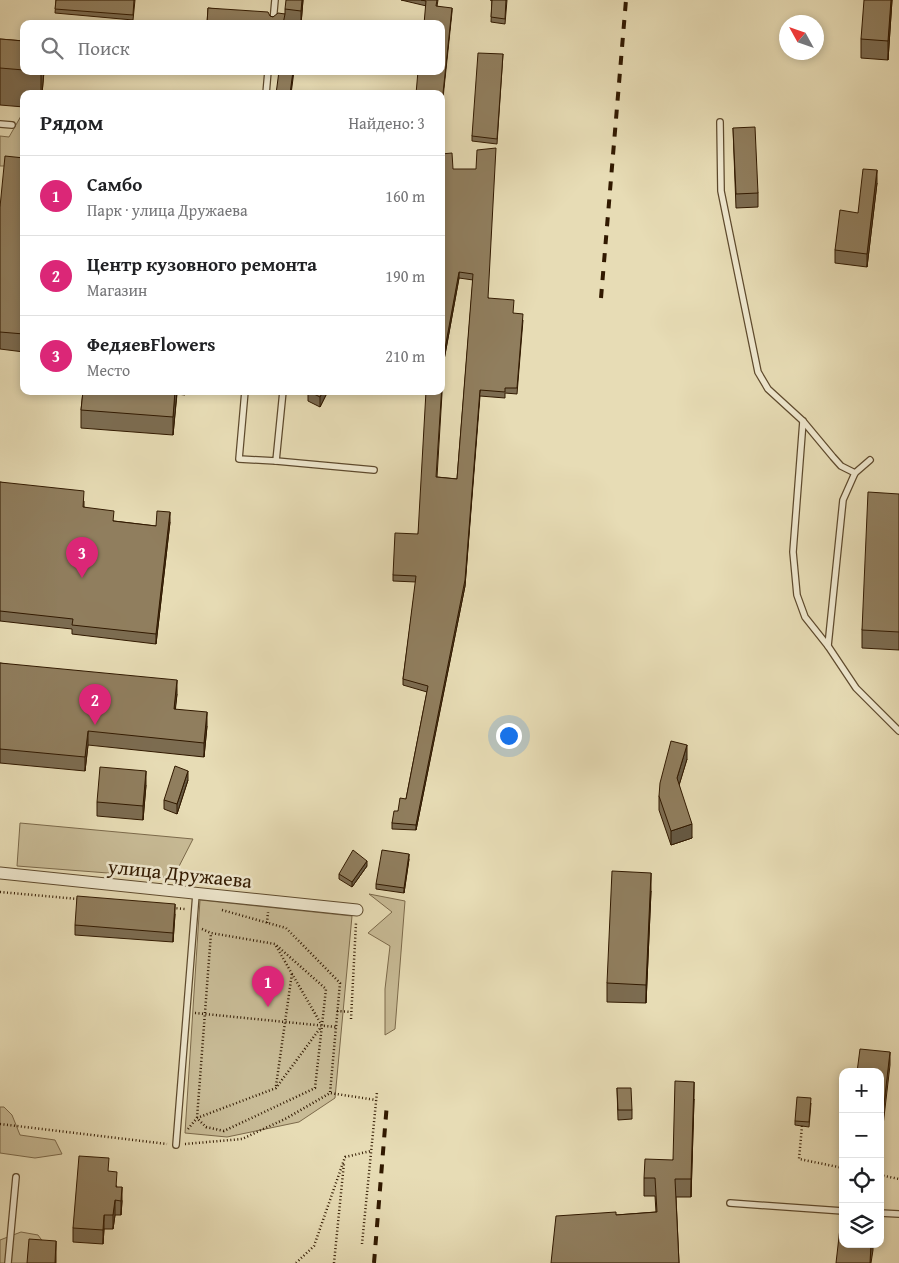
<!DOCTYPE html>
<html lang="ru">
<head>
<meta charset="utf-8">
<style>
  body { margin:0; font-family:"Gentium Book Plus",serif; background:#f2f2f2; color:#202124 }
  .controls { position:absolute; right:15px; bottom:15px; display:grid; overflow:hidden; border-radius:10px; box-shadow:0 2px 8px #0003 }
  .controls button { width:45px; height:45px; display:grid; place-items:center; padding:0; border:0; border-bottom:1px solid #e0e0e0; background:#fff; color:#202124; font:25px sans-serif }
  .compass { position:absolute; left:779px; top:15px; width:45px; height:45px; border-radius:50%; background:#fff; box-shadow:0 2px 8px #0003; rotate:310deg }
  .you { position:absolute; left:508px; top:735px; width:18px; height:18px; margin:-12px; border:4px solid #fff; border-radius:50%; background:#1a73e8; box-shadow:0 0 0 8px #1a73e833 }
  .badge { display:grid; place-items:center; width:32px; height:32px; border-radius:50%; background:#db2777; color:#fff; font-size:16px; font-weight:700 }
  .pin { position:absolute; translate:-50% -41px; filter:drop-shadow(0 1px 2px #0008) }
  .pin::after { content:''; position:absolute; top:26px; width:18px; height:15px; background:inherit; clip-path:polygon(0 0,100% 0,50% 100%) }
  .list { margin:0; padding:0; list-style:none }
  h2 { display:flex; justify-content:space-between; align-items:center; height:65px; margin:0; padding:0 20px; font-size:21px }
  h2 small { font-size:16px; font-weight:400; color:#757577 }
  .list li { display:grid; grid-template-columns:32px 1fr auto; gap:15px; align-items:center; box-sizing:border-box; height:80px; padding:0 20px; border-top:1px solid #e0e0e0 }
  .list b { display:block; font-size:19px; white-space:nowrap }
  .list p { margin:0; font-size:16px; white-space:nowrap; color:#757577 }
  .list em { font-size:16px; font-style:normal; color:#757577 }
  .icon { flex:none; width:28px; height:28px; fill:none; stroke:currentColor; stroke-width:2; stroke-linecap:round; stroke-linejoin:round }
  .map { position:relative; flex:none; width:899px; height:1263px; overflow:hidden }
  .search { position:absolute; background:#fff; box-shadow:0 2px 8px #0003; left:20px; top:20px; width:425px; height:55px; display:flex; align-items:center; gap:12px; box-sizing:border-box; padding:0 18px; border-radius:10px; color:#757577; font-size:19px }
  .panel { position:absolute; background:#fff; box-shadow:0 2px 8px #0003; left:20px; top:90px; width:425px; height:305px; border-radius:10px }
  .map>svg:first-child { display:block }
</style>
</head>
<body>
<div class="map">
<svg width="899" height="1263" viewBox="0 0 899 1263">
  <rect width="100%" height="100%" fill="#e7dcb5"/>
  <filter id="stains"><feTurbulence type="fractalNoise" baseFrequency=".004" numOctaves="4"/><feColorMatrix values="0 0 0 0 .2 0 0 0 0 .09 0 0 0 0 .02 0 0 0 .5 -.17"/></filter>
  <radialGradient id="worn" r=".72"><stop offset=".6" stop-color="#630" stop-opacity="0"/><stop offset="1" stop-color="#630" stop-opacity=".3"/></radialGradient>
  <g fill="#c8bb96" stroke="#7c6a4b">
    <polygon points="21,116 24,117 24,158 19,166 0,166 0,136 9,137"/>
    <polygon points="20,823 193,839 173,878 17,866"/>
    <polygon points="369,894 405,901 395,1029 385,1035 385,989 390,946 368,933 392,912"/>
    <polygon points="200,900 352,916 335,1098 299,1122 227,1137 185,1133"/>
    <polygon points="0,1107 4,1107 12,1115 20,1135 55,1140 62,1154 35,1158 0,1153"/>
    <polygon points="21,1232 38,1235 52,1254 38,1263 0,1263 0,1240"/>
  </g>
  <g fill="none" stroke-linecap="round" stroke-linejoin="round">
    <defs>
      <g id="service">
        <polyline points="273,22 275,0"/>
        <polyline points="266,94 268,71"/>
        <polyline points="720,122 721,191 758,372 768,389 803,421 833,457 841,466 855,473"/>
        <polyline points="0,124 12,125"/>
        <polyline points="245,391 239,459 276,461 283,391"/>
        <polyline points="803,421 793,552 797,595 805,617 828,646"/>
        <polyline points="870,460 855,473 843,500 828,646 856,688 899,731"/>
        <polyline points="276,461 374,470"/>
        <polyline points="176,1145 196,894"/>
        <polyline points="730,1203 843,1211"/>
        <polyline points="880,1213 899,1214"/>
        <polyline points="8,1263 16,1177"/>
      </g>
      <polyline id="minor" points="0,873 357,910"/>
    </defs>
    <use href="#service" stroke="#5e4a2d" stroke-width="8"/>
    <use href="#minor" stroke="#5e4a2d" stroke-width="13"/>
    <g stroke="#311900" stroke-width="2.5" stroke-dasharray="1 2.5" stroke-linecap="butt">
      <polyline points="0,892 78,899"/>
      <polyline points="173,908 185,909"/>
      <polyline points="222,910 286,928 340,983 330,1093"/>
      <polyline points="267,923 268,912"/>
      <polyline points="202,929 211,933 275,944 326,989 315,1088 224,1131 206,1127 197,1118 211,933"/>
      <polyline points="276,946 321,1024"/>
      <polyline points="337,1011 351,1012"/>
      <polyline points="195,1013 336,1027"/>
      <polyline points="351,1019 356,923"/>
      <polyline points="276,1086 292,973"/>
      <polyline points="0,1124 167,1144"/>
      <polyline points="802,1126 799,1159 843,1168"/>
      <polyline points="188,1129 197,1118 276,1088 321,1027"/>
      <polyline points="185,1144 242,1139 287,1118 330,1093 376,1100"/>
      <polyline points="880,1175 899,1179"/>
      <polyline points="362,1244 377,1092"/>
      <polyline points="296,1263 314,1246 345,1157 371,1151"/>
      <polyline points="334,1263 344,1163"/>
    </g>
    <use href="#service" stroke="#efe8cf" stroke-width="5.5"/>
    <use href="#minor" stroke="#efe8cf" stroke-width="11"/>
    <g stroke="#311900" stroke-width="4" stroke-dasharray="9 9" stroke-linecap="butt">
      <polyline points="601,298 626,0"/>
      <polyline points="374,1263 387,1103"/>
    </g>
  </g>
  <g fill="#7c6c51" stroke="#311900" fill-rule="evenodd">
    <polygon points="56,0 135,0 133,20 55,13"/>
    <polygon points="303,0 301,24 207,24 208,8 270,16 273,17 285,14 285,9"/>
    <polygon points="401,0 438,0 437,6 452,12"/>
    <polygon points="490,0 507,0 505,24 491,22 492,0"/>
    <polygon points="892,0 888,60 861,58 861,39"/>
    <polygon points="0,39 24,41 24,71 44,71 42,94 24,94 24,107 0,105"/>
    <polygon points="503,54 497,144 472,141 472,136"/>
    <polygon points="733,128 758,193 758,207 736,208"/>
    <polygon points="24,158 24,352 0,349 0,207"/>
    <path d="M453 169 488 298 523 320 517 394 505 393V398L480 396 465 586 416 830 392 829V823L398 811 406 799 427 692 403 685V679L416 582 393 581V575L418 534 441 391ZM459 278 473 280 457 479 437 477 444 360Z"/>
    <polygon points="877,183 867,267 835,263 835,250"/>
    <polygon points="83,391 185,391 185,395 177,394 173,435 81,428 81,410"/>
    <polygon points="308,391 328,391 320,407 308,401"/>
    <polygon points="0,482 84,501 84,507 114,521 156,526 170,522 156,644 72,634 72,629 0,621"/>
    <polygon points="899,494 899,650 862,648 862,630"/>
    <polygon points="0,663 177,694 175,709 207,726 204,757 88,745 85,771 0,763"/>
    <polygon points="687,759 679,785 692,838 671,845 659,810 659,796"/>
    <polygon points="188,780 177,814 164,809 164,800"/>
    <polygon points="146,785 143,820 97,816 97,802"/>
    <polygon points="409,859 404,893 376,889 376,884"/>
    <polygon points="367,866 352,887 339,879 339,874"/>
    <polygon points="651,891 646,1003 607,1002 607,983"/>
    <polygon points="175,914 173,942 75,935 75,925"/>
    <polygon points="617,1088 632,1110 632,1119 618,1120"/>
    <polygon points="694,1099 691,1197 676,1197 679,1263 616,1215 656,1212 655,1196 644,1196 644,1178 673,1160"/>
    <polygon points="811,1103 809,1127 795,1125 795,1121"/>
    <polygon points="109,1172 117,1187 122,1201 121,1215 115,1215 113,1229 104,1229 103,1244 73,1242 73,1228"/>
  </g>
  <g fill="#655842" stroke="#311900">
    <polygon points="302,0 303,0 301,24 301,11"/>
    <polygon points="891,0 892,0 888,60 888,41"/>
    <polygon points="452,8 452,12 441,117 441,112"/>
    <polygon points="41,71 44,71 42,94 41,94"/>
    <polygon points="293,71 294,71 291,94 290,94"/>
    <polygon points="877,170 877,183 867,267 867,254"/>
    <polygon points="459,272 459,278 444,360 444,354"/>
    <polygon points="480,390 465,586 416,830 416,825"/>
    <polygon points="175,391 177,391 173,435 173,417"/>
    <polygon points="323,391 328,391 320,407 320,397"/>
    <polygon points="170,512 170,522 156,644 156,634"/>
    <polygon points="177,680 177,694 174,723 174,709"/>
    <polygon points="207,712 207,726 204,757 204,743"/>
    <polygon points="88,731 88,745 85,771 85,757"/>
    <polygon points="687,745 687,759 677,792 677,778"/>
    <polygon points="146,771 146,785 143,820 143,806"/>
    <polygon points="188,771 188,780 177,814 177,804"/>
    <polygon points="692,824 692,838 671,845 671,831"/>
    <polygon points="409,854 409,859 404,893 404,888"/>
    <polygon points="367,861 367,866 352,887 352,882"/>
    <polygon points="651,873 651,891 646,1003 646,985"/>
    <polygon points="175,904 175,914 173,942 173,933"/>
    <polygon points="890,1052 890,1065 881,1143 881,1130"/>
    <polygon points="694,1082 694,1099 691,1197 691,1179"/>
    <polygon points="122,1187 122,1201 121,1215 121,1201"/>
    <polygon points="115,1200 115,1215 113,1229 113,1215"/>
    <polygon points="104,1215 104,1229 103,1244 103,1230"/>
    <polygon points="56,1241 56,1263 55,1263"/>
    <polygon points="871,1244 873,1244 873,1250 871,1263 870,1263"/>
  </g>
  <g fill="#907e5e" stroke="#311900" fill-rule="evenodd">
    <polygon points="56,0 134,0 133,15 55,9"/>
    <polygon points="286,0 302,0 301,11 285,9"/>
    <polygon points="421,0 437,0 436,6 452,8 441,112 441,94 416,94 418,71 441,71 441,24 424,24 426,1"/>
    <polygon points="492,0 506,0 505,19 491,17"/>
    <polygon points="864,0 891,0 888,41 861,39"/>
    <polygon points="208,8 268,12 270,16 273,17 278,13 285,14 283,24 207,23"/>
    <polygon points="0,39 24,41 24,70 0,68"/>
    <polygon points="478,53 503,54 497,139 472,136"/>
    <polygon points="279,71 293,71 290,94 276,94"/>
    <polygon points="755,127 758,193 736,194 733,128"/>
    <path d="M496 148 488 298 514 300 513 313 523 314 517 388H505V392L480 390 465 580 416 825 392 823 394 811H398L400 798 406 799 428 686 403 679 416 576 393 575 395 533 418 534 426 391H441V154L452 153 453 169H476L477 150ZM459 272 473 274 457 479 436 477 444 354Z"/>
    <polygon points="5,156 24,158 24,334 0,332 0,207"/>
    <polygon points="863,169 877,170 867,254 835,250 840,210 858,213"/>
    <polygon points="83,391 175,391 173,417 81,410"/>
    <polygon points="308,391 323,391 320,397"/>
    <polygon points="0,482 84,491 83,507 114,511 113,521 156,526 157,511 170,512 156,634 72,625 73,619 0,611"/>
    <polygon points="868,492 899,494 899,632 862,630"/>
    <polygon points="0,663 177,680 174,709 207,712 204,743 88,731 85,757 0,749"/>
    <polygon points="671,741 687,745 677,778 692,824 671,831 659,796 660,783"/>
    <polygon points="175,766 188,771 177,804 164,800"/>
    <polygon points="100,767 146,771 143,806 97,802"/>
    <polygon points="353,850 367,861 352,882 339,874"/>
    <polygon points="382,850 409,854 404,888 376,884"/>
    <polygon points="612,871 651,873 646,985 607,983"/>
    <polygon points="77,896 175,904 173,933 75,925"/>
    <polygon points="860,1049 890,1052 881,1130 880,1072 857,1072"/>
    <polygon points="675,1081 694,1082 691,1179 675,1179 679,1263 551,1263 556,1216 616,1212 616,1215 657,1212 655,1178 644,1178 645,1159 673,1160"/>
    <polygon points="617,1088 631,1088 632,1110 618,1110"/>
    <polygon points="797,1097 811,1098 809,1122 795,1121"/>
    <polygon points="79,1156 109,1158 108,1171 117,1172 116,1187 122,1187 121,1201 115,1200 113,1215 104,1215 103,1230 73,1228"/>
    <polygon points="840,1228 843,1229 843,1244 871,1244 870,1263 836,1263"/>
    <polygon points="29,1239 56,1241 55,1263 27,1263"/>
  </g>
  <g text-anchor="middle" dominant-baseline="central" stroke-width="5" stroke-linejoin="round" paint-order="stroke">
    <g font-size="20" fill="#311900" stroke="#efe8cf">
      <text transform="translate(180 873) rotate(6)">улица Дружаева</text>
    </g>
  </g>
  <rect width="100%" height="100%" filter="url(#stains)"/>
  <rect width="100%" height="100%" fill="url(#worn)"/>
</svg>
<div class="controls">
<button>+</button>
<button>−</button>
<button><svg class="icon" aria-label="locate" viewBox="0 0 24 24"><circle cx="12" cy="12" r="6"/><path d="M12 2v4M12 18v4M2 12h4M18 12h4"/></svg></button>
<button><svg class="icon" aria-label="layers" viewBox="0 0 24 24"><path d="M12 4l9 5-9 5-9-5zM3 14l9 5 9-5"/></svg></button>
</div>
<svg class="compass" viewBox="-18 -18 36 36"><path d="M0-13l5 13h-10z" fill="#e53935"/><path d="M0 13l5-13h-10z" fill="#757577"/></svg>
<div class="you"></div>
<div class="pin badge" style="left:268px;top:1007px">1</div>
<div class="pin badge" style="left:95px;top:725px">2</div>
<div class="pin badge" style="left:82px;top:578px">3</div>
<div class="search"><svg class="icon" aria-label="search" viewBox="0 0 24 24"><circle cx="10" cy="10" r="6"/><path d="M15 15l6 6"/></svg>Поиск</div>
<section class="panel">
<h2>Рядом<small>Найдено: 3</small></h2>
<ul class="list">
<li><span class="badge">1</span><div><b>Самбо</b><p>Парк · улица Дружаева</p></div><em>160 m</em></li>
<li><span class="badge">2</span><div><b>Центр кузовного ремонта</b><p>Магазин</p></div><em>190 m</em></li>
<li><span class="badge">3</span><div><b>ФедяевFlowers</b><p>Место</p></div><em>210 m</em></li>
</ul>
</section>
</div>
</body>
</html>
